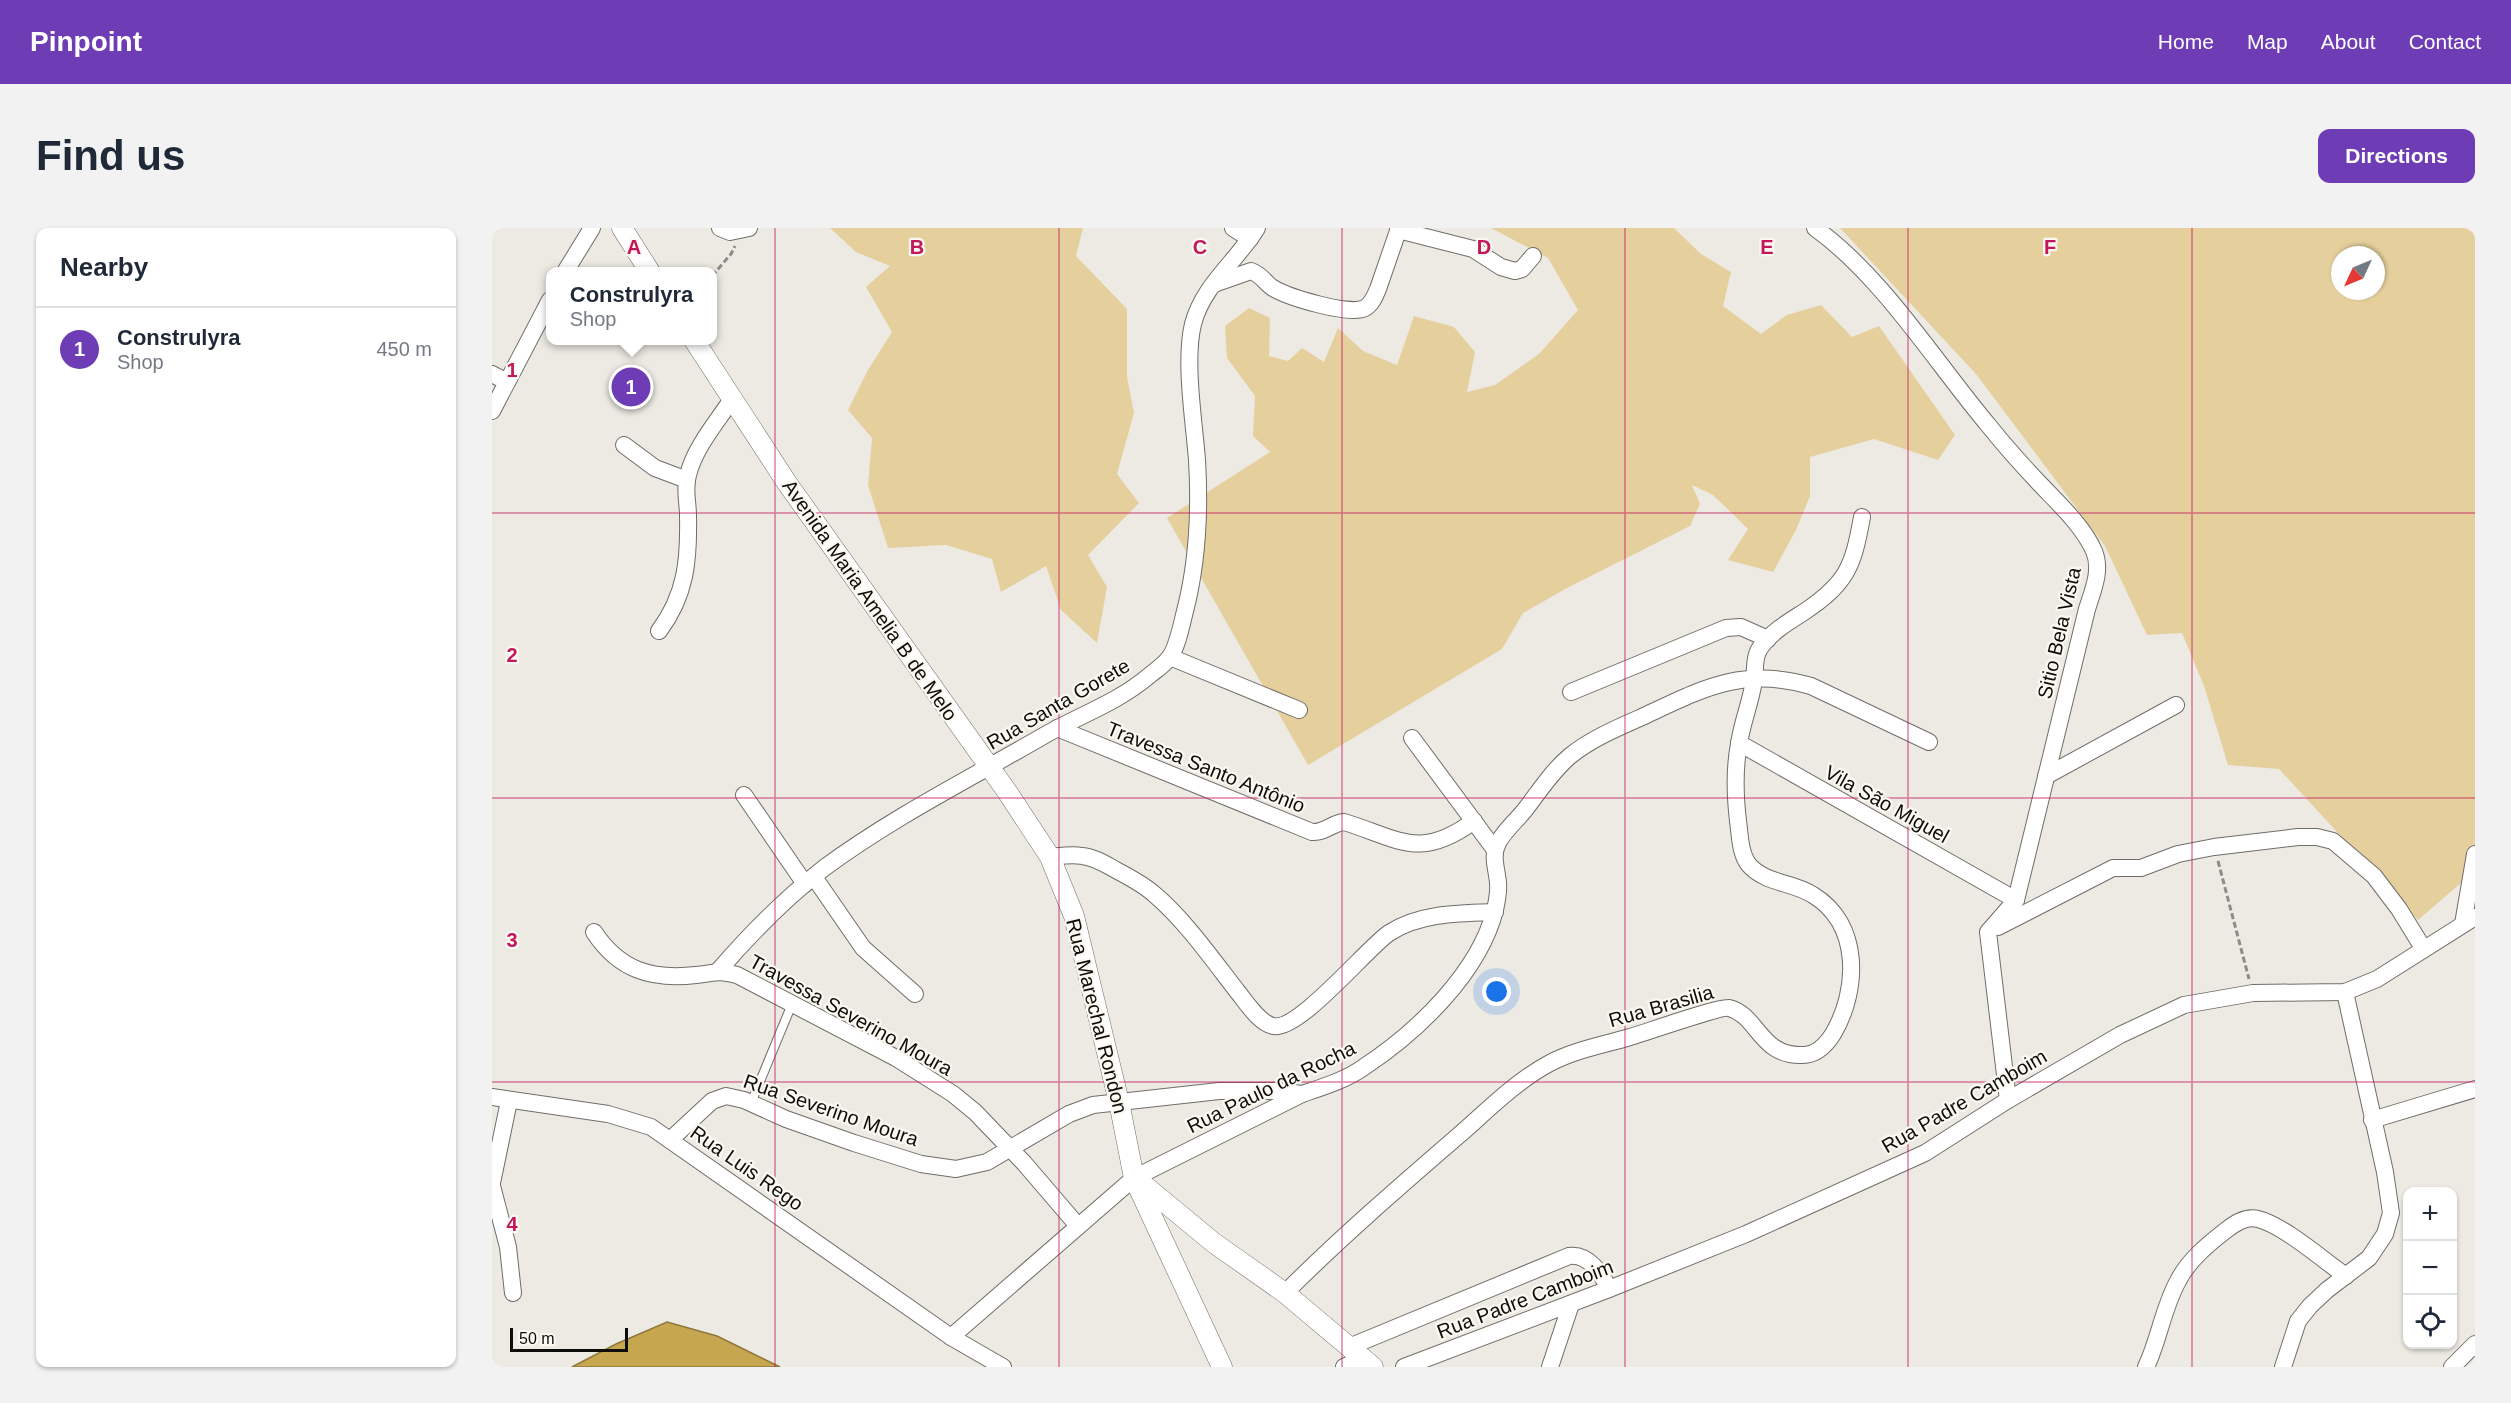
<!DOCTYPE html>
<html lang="en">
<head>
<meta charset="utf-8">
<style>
  body { margin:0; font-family:Helvetica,sans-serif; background:#f2f2f3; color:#1f2937 }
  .controls { position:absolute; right:18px; bottom:18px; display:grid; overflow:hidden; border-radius:12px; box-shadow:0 2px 4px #0004 }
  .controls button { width:54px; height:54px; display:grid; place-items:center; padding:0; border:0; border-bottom:2px solid #e0e1e3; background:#fff; color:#1f2937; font:30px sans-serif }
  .compass { position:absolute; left:1839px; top:18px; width:54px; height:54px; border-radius:50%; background:#fff; box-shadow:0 2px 4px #0004; rotate:226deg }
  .scale { position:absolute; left:18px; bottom:15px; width:118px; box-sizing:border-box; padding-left:6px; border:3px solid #0d0d0a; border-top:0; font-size:16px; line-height:21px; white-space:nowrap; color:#0d0d0a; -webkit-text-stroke:4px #faf8f1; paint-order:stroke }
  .you { position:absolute; left:1005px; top:764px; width:21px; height:21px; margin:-15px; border:4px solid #fff; border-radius:50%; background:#1a73e8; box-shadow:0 0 0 9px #1a73e833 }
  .badge { display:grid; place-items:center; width:39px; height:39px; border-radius:50%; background:#6e3cb4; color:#fff; font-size:20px; font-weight:700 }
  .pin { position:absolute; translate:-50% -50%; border:3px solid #fff; box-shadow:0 2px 6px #0006 }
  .popup { position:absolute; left:54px; top:39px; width:171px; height:78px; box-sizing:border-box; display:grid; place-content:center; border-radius:12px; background:#fff; filter:drop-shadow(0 2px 4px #0005); font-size:20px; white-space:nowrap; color:#747a83 }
  .popup b { font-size:22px; color:#1f2937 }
  .popup::after { content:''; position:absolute; left:50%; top:100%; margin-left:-12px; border:12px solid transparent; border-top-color:#fff }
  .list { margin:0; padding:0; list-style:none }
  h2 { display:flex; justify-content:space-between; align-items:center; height:78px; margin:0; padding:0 24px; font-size:26px }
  h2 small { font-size:20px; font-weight:400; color:#747a83 }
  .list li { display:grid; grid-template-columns:39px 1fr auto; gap:18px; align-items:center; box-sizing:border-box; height:84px; padding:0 24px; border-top:2px solid #e0e1e3 }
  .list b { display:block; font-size:22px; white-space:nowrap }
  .list p { margin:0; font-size:20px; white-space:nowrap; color:#747a83 }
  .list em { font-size:20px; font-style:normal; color:#747a83 }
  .icon { flex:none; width:33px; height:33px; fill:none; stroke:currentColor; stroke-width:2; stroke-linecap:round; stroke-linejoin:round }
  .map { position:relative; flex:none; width:1983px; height:1139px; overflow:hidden; border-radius:12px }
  header { display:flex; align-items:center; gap:36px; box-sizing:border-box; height:84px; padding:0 30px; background:#6e3cb4; color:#fff }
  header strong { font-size:28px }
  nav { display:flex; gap:33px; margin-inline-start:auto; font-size:21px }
  .intro { display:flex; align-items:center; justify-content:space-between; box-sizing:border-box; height:144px; padding:0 36px }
  h1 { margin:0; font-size:42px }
  .button { padding:15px 27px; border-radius:12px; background:#6e3cb4; color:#fff; font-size:21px; font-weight:700 }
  main { display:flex; gap:36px; padding:0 36px }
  aside { flex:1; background:#fff; border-radius:12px; box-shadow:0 2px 4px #0004 }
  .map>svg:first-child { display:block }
</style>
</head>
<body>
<header>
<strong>Pinpoint</strong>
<nav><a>Home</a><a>Map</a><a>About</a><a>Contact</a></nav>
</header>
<div class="intro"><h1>Find us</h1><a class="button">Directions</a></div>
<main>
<aside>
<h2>Nearby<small></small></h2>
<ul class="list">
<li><span class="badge">1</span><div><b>Construlyra</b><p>Shop</p></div><em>450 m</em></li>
</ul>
</aside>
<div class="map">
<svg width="1983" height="1139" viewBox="0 0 1983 1139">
  <rect width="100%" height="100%" fill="#edeae4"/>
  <g fill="#e5d09d" fill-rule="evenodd">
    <polygon points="338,0 591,0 584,28 635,81 635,148 642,185 625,246 647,275 596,327 615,359 605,415 569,382 554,338 509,364 500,331 454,317 396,320 376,257 380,210 356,182 376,142 400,104 374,59 398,38 364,24"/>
    <polygon points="999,0 1182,0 1209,26 1239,44 1231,78 1269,106 1295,87 1329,77 1360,109 1387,98 1463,207 1446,232 1382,211 1318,229 1318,268 1304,302 1281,344 1236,332 1256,301 1221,267 1200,257 1208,276 1198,298 1075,360 1031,385 1010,421 816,537 675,290 778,224 761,208 763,168 735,130 733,98 757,80 778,90 777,128 796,133 810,120 832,134 846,100 871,123 905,137 922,88 962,99 983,124 975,164 1003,157 1047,126 1086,82 1056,30"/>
    <path d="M1348 0H1983V643L1926 692 1787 541 1736 537 1712 458 1690 405 1655 407 1613 318 1484 146ZM1848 27H1884V63H1848Z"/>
  </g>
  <polygon fill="#c7a650" stroke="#8f783b" stroke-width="1.5" points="175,1094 225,1108 288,1139 80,1139 124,1116"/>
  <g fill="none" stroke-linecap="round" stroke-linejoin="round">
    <defs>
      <polyline id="service" points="259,875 300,776"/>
      <g id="minor">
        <polyline points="228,0 238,4 257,0"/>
        <polyline points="741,0 758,11"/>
        <path d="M1323 0C1391 49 1443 134 1497 198 1513 218 1530 237 1548 256 1567 276 1591 298 1602 323 1610 342 1601 362 1595 381L1524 672 1496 704 1516 872"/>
        <polyline points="906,2 981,21 1009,39 1023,43 1030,41 1041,28"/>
        <polyline points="73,44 100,0"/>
        <path d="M722 56 759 43C769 46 773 55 781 60 796 69 857 88 873 80 880 76 883 68 886 61L907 0"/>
        <polyline points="0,146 15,154"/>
        <polyline points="0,183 58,72"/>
        <polyline points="132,217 163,240 195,252"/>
        <path d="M167 403C194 367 197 332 196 288 196 274 192 261 196 247 203 219 225 194 240 171"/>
        <polyline points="678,429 807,482"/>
        <polyline points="1079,464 1234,400 1249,399 1276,411"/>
        <path d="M565 500 820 604C833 605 840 595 852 594 908 611 927 633 982 593"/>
        <polyline points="920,510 1003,622"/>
        <polyline points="1247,515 1524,672"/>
        <polyline points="1554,548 1684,477"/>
        <polyline points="252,567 313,656"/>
        <path d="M558 629C569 628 580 626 590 628 602 629 613 636 624 642 637 649 651 656 662 666 692 691 721 732 745 763 754 774 767 795 781 798 806 804 875 720 897 705 927 685 968 685 1003 684"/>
        <polyline points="322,649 371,720 423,766"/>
        <polyline points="1971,696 1983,626"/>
        <polyline points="1506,699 1621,640 1649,640 1686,626 1722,619 1806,609 1825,609 1841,613 1882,648 1907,681 1931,720"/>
        <path d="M102 704C127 742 159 752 204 747 224 745 224 742 245 747L404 830 461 866 483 884 532 935 586 998"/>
        <path d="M227 742C259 705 294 670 332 640 401 589 479 550 553 507 590 486 625 475 658 447 664 442 672 437 677 430 685 421 690 395 693 383 706 333 708 283 705 232 702 193 692 133 701 96 711 57 745 33 765 0"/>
        <polyline points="0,869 116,886 159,899 459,1109 511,1139"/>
        <polyline points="1880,892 1983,861"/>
        <polyline points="178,912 220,873 234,868 252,872 294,891 362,915 429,936 464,941 495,934 577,886 601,877 727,863 783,863 810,866"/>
        <polyline points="0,955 17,873"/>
        <polyline points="0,958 16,1019 21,1065"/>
        <path d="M793 1065C848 1010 907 959 966 908 995 883 1024 853 1058 835 1083 822 1111 817 1138 809 1152 805 1229 778 1237 780 1266 787 1268 829 1311 827 1325 827 1334 817 1341 806 1367 762 1369 696 1321 667 1301 654 1274 656 1257 637 1248 626 1248 607 1246 593 1243 567 1242 542 1247 516 1250 494 1259 474 1262 452 1264 439 1261 427 1271 416 1281 403 1298 393 1312 384 1355 355 1361 339 1370 289"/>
        <path d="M459 1109 642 950 810 866C831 859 854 852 872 839 925 804 987 745 1003 682 1005 673 1007 664 1006 655 1005 641 999 628 1006 615 1012 603 1023 594 1032 583 1047 564 1059 544 1078 528 1099 511 1125 500 1150 489 1210 461 1250 438 1319 458L1437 514"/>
        <path d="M857 1119 1077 1028C1096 1025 1110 1046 1117 1061"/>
        <polyline points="852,1139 871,1130"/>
        <polyline points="912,1139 1117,1061 1254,1006 1433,925 1516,872 1628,807 1692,777 1761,765 1853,764 1885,751 1983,689"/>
        <polyline points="1058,1139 1079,1076"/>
        <path d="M1654 1139C1667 1112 1671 1080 1686 1053 1696 1033 1715 1017 1733 1003 1742 996 1753 988 1766 991 1791 997 1831 1032 1854 1048"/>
        <polyline points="1791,1139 1806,1093 1818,1078 1835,1062 1877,1030 1893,1006 1899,985 1893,944 1853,764"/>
        <polyline points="1960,1139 1983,1116"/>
      </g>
      <g id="tertiary">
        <polyline points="130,0 158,44"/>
        <polyline points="202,112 295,255 516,565 558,629 582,688 627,874 642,950 730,1139"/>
        <polyline points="647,953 722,1015 793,1065 881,1139"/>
      </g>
    </defs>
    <use href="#service" stroke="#6f6d67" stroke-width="10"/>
    <use href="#minor" stroke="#6f6d67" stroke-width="18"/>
    <use href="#tertiary" stroke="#6f6d67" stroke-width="21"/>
    <g stroke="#8e8c88" stroke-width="3" stroke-dasharray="6 3" stroke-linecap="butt">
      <polyline points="220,48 239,26 243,18"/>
      <polyline points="1726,633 1757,751"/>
    </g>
    <use href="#service" stroke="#fff" stroke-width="8"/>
    <use href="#minor" stroke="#fff" stroke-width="16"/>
    <use href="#tertiary" stroke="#fff" stroke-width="20"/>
  </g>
  <path fill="none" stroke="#c2185b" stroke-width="1.5" stroke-opacity="0.55" d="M283 0V1139M567 0V1139M850 0V1139M1133 0V1139M1416 0V1139M1700 0V1139M0 285H1983M0 570H1983M0 854H1983"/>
  <g text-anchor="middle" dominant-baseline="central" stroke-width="4.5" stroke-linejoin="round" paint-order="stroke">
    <g font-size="20" fill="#0d0d0a" stroke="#faf8f1">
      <text transform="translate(378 372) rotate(55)">Avenida Maria Amelia B de Melo</text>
      <text transform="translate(1567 405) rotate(-77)">Sitio Bela Vista</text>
      <text transform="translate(566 476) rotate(-30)">Rua Santa Gorete</text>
      <text transform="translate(714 539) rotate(22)">Travessa Santo Antônio</text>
      <text transform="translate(1395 576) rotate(29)">Vila São Miguel</text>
      <text transform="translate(1169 778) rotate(-16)">Rua Brasilia</text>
      <text transform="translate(359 787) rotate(29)">Travessa Severino Moura</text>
      <text transform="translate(605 788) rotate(76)">Rua Marechal Rondon</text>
      <text transform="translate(779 859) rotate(-26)">Rua Paulo da Rocha</text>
      <text transform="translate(1472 873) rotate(-30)">Rua Padre Camboim</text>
      <text transform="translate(339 882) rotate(19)">Rua Severino Moura</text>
      <text transform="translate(255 940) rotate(35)">Rua Luis Rego</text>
      <text transform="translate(1033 1071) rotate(-21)">Rua Padre Camboim</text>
    </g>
  </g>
  <g font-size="20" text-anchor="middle" font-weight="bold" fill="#c2185b" stroke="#faf8f1" stroke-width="4.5" stroke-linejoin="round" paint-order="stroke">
    <text x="142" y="26">A</text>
    <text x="425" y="26">B</text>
    <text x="708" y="26">C</text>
    <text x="992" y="26">D</text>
    <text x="1275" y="26">E</text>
    <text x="1558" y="26">F</text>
    <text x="20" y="149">1</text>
    <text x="20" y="434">2</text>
    <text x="20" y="719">3</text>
    <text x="20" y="1003">4</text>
  </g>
</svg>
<div class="controls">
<button>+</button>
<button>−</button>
<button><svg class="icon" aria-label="locate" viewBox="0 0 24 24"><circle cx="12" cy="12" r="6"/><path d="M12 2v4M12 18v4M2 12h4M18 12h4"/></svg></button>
</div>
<svg class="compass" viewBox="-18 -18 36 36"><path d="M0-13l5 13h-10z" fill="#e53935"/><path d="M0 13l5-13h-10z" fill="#747a83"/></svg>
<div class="scale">50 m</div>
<div class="you"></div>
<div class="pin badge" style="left:139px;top:159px">1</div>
<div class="popup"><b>Construlyra</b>Shop</div>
</div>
</main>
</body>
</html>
